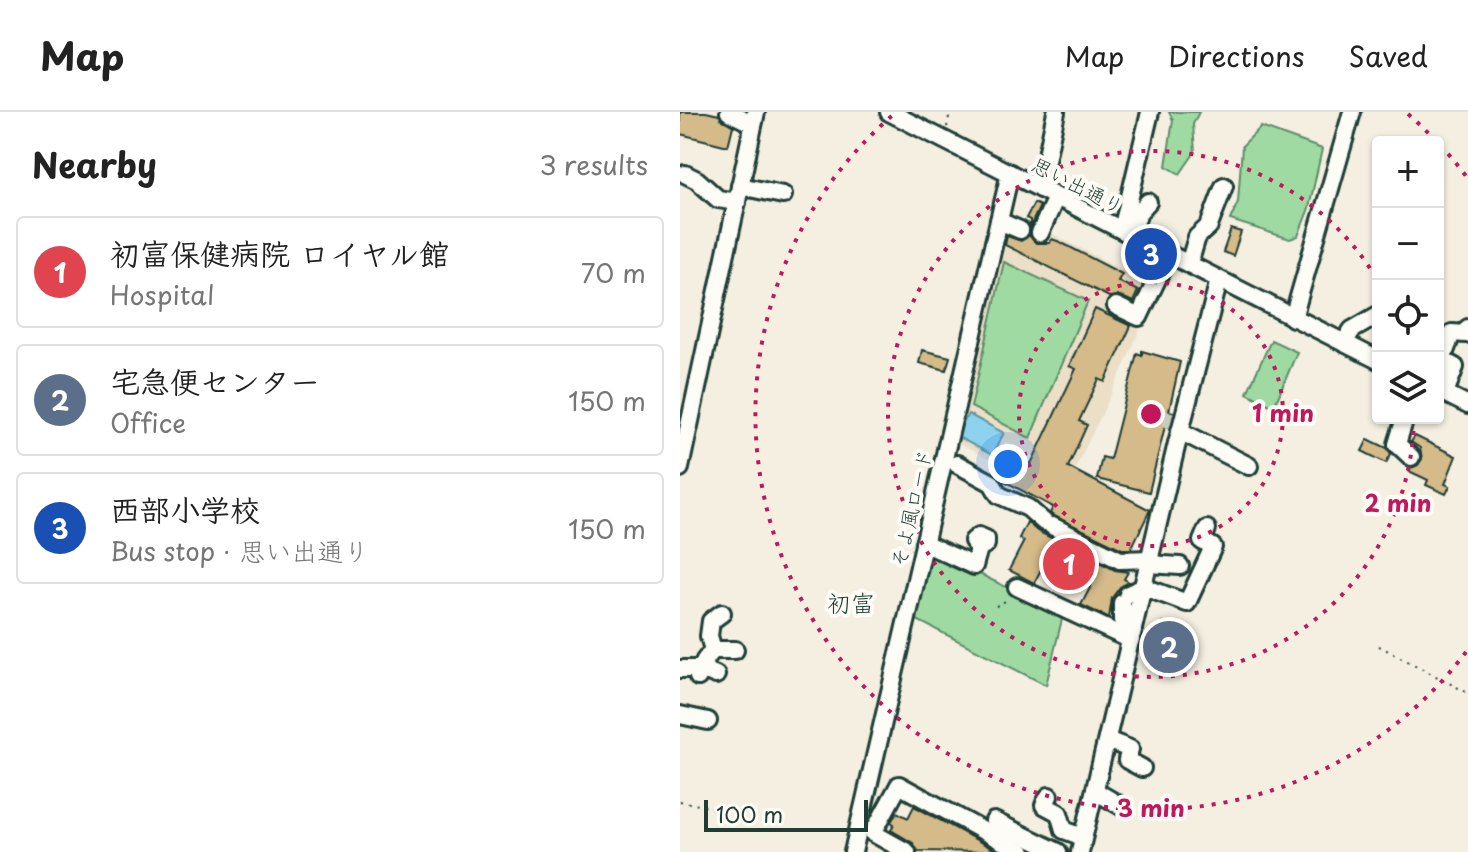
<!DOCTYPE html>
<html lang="en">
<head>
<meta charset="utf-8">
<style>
  body { margin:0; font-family:"Playpen Sans","Klee One",sans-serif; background:#f2f2f2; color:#222 }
  .controls { position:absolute; right:24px; top:24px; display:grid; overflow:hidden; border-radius:8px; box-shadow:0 2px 6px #0004 }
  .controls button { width:72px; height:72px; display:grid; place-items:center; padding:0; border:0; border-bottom:2px solid #e0e0e0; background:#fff; color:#222; font:40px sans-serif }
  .scale { position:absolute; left:24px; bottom:20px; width:164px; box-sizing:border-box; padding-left:8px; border:4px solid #1f3d34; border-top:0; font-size:22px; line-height:28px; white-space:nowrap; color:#1f3d34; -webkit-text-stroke:6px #fdfcf7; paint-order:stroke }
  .you { position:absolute; left:328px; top:352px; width:28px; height:28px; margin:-20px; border:6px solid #fff; border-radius:50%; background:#1a73e8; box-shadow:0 0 0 12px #1a73e833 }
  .badge { display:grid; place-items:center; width:52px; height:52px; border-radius:50%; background:#db2777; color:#fff; font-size:26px; font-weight:700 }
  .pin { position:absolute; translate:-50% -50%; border:4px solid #fff; box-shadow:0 2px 8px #0006 }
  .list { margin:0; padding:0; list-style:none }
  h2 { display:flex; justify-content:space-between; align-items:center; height:104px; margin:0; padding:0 32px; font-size:34px }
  h2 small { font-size:26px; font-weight:400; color:#767676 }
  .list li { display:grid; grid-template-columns:52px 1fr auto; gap:24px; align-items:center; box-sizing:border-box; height:112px; margin:0 16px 16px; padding:0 16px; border:2px solid #e0e0e0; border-radius:8px }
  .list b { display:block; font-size:30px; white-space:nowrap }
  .list p { margin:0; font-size:26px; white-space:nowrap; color:#767676 }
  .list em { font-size:26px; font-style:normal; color:#767676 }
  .icon { flex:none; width:44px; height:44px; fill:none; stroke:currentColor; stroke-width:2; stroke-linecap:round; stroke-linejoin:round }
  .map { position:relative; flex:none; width:788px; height:740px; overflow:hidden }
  header { display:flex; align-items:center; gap:48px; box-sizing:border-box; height:112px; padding:0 40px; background:#fff; border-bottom:2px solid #e0e0e0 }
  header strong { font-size:38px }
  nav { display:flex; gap:44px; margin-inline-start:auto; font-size:28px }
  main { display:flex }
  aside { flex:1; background:#fff }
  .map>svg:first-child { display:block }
</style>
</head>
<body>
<header>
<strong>Map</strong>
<nav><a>Map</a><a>Directions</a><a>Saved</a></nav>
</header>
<main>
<aside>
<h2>Nearby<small>3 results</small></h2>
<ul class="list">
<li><span class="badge" style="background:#e0444e">1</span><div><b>初富保健病院 ロイヤル館</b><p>Hospital</p></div><em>70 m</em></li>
<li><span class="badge" style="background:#5c6f8a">2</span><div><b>宅急便センター</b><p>Office</p></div><em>150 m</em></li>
<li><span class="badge" style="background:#1a4fb4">3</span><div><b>西部小学校</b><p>Bus stop · 思い出通り</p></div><em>150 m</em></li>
</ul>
</aside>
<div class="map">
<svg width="788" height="740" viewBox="0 0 788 740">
  <rect width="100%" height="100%" fill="#f5efe1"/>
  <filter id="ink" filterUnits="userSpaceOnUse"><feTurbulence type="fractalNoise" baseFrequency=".0125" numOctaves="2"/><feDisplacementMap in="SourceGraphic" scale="16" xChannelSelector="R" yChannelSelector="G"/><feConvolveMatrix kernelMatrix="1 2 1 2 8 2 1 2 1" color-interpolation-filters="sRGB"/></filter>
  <g filter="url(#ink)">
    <polygon fill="#ebdfc7" points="325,98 451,162 463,142 489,152 432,281 392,363 326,329 315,350 270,328"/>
    <g fill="#9edaa2" stroke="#5e8c6b" stroke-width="2">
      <polygon points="489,0 519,0 513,12 515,40 500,62 486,54 493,8"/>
      <polygon points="581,15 642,37 629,96 618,124 610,127 550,108 558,90 562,34"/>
      <polygon points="324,150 408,189 350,326 291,295"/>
      <polygon points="591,228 617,240 594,295 567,281"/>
      <polygon points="249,437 383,503 366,573 231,505"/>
    </g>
    <polygon fill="#8dd3ef" stroke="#6197a4" stroke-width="2" points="288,302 324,321 312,343 276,324"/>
    <g fill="#d5ba8a" stroke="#1f3d34" stroke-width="2">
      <polygon points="0,0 26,0 39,3 53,14 48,34 0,22"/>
      <polygon points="354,91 360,94 350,115 350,108 346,106"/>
      <polygon points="551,117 561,120 553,144 543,140"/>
      <polygon points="349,123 356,131 370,131 372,127 380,130 442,162 438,169 458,179 453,190 440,184 429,185 325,133 327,124 341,129"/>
      <polygon points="415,197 451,214 425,270 419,267 399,309 407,313 388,355 470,398 451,437 442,437 372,403 370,401 373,395 324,369 318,362 329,341 351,352 396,257 389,254"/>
      <polygon points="242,238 270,245 266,258 239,251"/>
      <polygon points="462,239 500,250 489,299 494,300 490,315 485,314 469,380 417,367 422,345 430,347 457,241 462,243"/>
      <polygon points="735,324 776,344 765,372 770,374 766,382 746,373 748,368 729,359 731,356 738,353 742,347 740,336 731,330"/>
      <polygon points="688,327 707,336 711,342 706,351 682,339"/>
      <polygon points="347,410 357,419 435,458 448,460 444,467 449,470 440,475 432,486 429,506 401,493 411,474 365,450 354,471 329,458 344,429 339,426"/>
      <polygon points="483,511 503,518 491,555 473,549"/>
      <polygon points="234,694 319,740 238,739 233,731 211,718 214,712 211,710 217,700 228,706"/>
    </g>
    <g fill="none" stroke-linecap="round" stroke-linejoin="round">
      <polyline stroke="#cacbbe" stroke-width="16" stroke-dasharray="16 8" stroke-linecap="butt" points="490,316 494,298"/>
      <defs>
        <g id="minor">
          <polyline points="49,0 65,8 74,9"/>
          <polyline points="209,0 698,248"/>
          <polyline points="5,62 17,68 38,87 57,90"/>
          <polyline points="60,74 103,83"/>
          <polyline points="360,77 376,0"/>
          <polyline points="319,109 340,118"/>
          <polyline points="442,118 470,0"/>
          <polyline points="360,121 376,85"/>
          <polyline points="451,123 459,100 468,90"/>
          <polyline points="509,152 517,125 529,114 544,74"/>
          <polyline points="436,194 459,205 489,142"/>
          <polyline points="613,206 672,0"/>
          <polyline points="664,231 672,218 698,203"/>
          <polyline points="758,278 788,293"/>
          <polyline points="765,281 775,255 762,248 772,221 786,222 788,216"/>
          <polyline points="725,306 717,332 731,345"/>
          <polyline points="500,319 569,354"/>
          <polyline points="277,352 312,371 319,383 348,396 364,410"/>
          <polyline points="0,356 76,0"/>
          <polyline points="372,414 440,448 471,447"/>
          <polyline points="244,431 294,454 299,436 306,432 306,427 299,424 293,429 299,436"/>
          <polyline points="469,452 500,454"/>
          <polyline points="337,475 451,528"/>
          <polyline points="448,482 464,475 507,491 533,435 522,429 527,417"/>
          <polyline points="442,491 442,508 453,520"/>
          <polyline points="33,538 55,538"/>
          <polyline points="0,557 21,557 36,563"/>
          <polyline points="18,565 25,548 33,538 29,524 31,509 42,501"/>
          <polyline points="0,603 28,609"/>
          <polyline points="427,628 450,637 447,648 462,656"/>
          <polyline points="415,679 441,694"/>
          <polyline points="369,684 364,693 379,701 384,718 403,725"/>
          <polyline points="314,709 378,740"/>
          <polyline points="173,740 330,61"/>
          <polyline points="227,740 193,721 219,673 342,740"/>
          <polyline points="400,740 497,331 539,168"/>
        </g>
      </defs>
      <use href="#minor" stroke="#1f3d34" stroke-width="22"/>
      <g stroke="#1f3d34" stroke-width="2" stroke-dasharray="2 6" stroke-linecap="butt">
        <polyline points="267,15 270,0"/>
        <polyline points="316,494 329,487"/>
        <polyline points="699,534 788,581"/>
        <polyline points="0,689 37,697"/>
      </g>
      <use href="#minor" stroke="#fdfcf7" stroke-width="16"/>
    </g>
  </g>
  <g fill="none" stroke="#c2185b" stroke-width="4" stroke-dasharray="4 8">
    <circle cx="471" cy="302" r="132"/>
    <path d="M734 307A263 263 0 1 1 698 169"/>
    <path d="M786 540A395 395 0 1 1 214 2M728 2A395 395 0 0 1 755 28M760 33A395 395 0 0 1 786 64"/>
  </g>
  <g text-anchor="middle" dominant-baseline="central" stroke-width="8" stroke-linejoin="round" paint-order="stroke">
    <g font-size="20" fill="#1f3d34" stroke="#fdfcf7">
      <text transform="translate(398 73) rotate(27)">思い出通り</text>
      <text transform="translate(231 396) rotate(-77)">そよ風ロード</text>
    </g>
    <g font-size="24" fill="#1f3d34" stroke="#fdfcf7">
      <text x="171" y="490">初富</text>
    </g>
  </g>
  <circle cx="471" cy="302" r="12" fill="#c2185b" stroke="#fdfcf7" stroke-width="4"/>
  <g font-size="24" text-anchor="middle" font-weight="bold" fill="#c2185b" stroke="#fdfcf7" stroke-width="8" stroke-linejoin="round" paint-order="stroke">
    <text x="603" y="310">1 min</text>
    <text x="718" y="400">2 min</text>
    <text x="471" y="705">3 min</text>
  </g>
</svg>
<div class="controls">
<button>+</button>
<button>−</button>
<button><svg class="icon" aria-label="locate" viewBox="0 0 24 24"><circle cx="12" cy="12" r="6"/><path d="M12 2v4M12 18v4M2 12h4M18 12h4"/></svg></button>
<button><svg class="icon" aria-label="layers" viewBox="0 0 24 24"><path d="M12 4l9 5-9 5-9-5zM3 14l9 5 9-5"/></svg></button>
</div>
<div class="scale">100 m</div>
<div class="you"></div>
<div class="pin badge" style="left:389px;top:452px;background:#e0444e">1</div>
<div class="pin badge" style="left:489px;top:535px;background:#5c6f8a">2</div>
<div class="pin badge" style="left:471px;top:142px;background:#1a4fb4">3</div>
</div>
</main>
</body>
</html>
